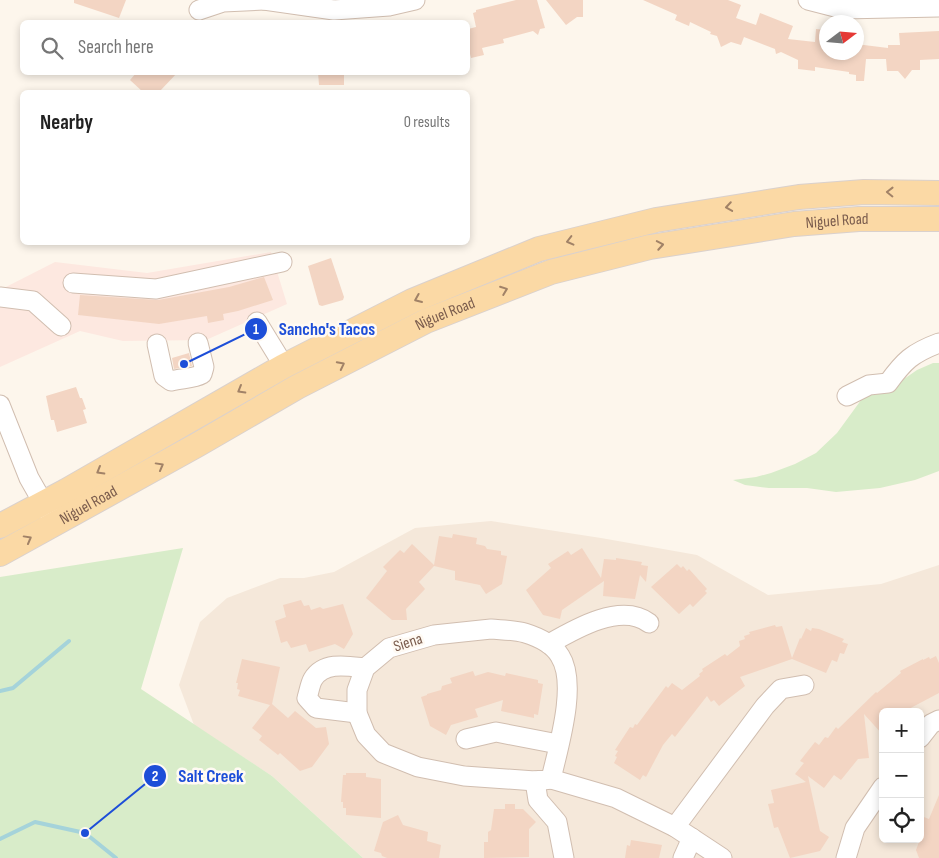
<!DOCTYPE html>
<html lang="en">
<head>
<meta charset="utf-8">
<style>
  body { margin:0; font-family:"Sofia Sans Condensed",sans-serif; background:#f2f2f2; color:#222 }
  .controls { position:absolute; right:15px; bottom:15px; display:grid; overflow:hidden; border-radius:8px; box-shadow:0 2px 8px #0003 }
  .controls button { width:45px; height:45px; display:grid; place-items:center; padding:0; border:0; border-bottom:1px solid #e0e0e0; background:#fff; color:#222; font:25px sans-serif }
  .compass { position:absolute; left:819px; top:15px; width:45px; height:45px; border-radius:50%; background:#fff; box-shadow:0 2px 8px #0003; rotate:74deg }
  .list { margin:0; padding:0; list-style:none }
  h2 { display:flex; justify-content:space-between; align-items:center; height:65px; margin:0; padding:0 20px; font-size:21px }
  h2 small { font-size:16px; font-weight:400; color:#767676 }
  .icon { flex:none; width:28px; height:28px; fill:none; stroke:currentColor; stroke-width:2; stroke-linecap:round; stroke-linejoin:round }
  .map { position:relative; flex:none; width:939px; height:858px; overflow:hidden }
  .search { position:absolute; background:#fff; box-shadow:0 2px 8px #0003; left:20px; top:20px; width:450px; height:55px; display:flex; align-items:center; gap:12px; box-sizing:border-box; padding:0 18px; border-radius:8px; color:#767676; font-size:19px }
  .panel { position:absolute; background:#fff; box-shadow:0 2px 8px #0003; left:20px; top:90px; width:450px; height:155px; border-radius:8px }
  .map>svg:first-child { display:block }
</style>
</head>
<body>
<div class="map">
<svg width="939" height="858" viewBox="0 0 939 858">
  <rect width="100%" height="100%" fill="#fdf6ec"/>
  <path fill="#f5e8da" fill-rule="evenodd" d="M491 521 601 538 697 555 768 595 881 584 939 565V858H363L272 776 194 725 179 685 200 622 227 598 280 578H304L334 572 415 528ZM883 712H920V839H883Z"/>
  <polygon fill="#fde8e0" points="271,252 287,304 206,340 123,341 80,331 0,367 0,290 55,262 147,273"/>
  <g fill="#d8ecc9">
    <polygon points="933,363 939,363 939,471 915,480 880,488 836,492 807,488 769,488 745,485 733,480 756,477 771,473 795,464 816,453 837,433 864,396 891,388 917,370"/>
    <polygon points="183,548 141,689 272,776 363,858 0,858 0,577"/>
  </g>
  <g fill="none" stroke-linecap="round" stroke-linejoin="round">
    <g stroke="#a5d3da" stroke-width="4">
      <polyline points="0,691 13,688 69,641"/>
      <polyline points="0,839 35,822 85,833 116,858"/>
    </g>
  </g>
  <g fill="#f3d5c3">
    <polygon points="74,0 126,0 119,18 74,3"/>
    <polygon points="516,0 537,0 545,28 540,29 538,35 533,31 503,39 504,43 482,48 484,55 471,58 469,50 468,50 468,29 476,27 473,13 476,12 476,10"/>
    <polygon points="546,0 583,0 583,17 577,17 566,25"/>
    <polygon points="643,0 728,0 741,5 736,18 756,25 760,13 793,26 788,39 815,42 816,29 826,30 826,52 856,52 856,44 888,48 888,45 900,45 899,33 939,31 939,59 920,60 920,70 912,70 905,79 898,71 887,71 886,59 866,59 864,81 856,81 856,75 849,74 849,72 815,67 815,71 798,69 798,60 781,52 776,54 775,49 744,37 741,45 731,42 721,47 717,36 710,34 711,32 690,22 689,26 675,20 677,15"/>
    <polygon points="137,72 178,72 159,92 143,92 130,80"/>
    <polygon points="318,72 344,72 344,85 319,85"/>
    <polygon points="331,258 344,297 343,300 322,306 319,305 308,266"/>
    <polygon points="264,277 273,300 238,311 223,314 224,320 208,323 207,316 159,324 78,315 80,295 158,300 229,287"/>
    <polygon points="189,353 192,366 174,369 172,358"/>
    <polygon points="76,387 80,398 82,398 86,409 83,410 87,423 57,432 54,420 51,420 46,396"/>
    <polygon points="453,534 477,538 476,544 485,546 487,549 501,551 501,555 507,556 502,584 486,594 480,585 455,580 455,571 434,566 419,582 425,589 406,609 407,620 392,620 366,598 387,571 383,567 400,550 404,553 412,544 434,565 439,536 452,538"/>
    <polygon points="582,548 601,578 604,559 616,560 616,558 642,562 641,565 648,566 646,582 640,575 635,599 603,596 604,581 562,610 560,619 543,615 526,590 551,568 548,564 568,551 571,555"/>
    <polygon points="677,564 681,568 683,566 687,571 689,569 707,589 705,591 707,593 693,607 690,604 679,614 651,587"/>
    <polygon points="301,600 304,606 309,605 311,610 320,607 323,609 343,604 353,634 344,649 335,644 309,652 306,644 291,648 287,641 281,643 275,621 286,617 283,605"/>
    <polygon points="775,625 776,627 782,626 792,658 800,638 801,639 806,628 811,631 812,628 819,629 844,639 842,642 848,644 844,654 840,653 837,662 832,660 826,673 792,659 740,677 745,686 719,706 714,700 711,702 707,696 675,737 672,734 663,745 646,777 643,775 640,780 614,763 617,757 615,756 618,751 615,750 630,727 633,728 635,724 637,725 666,686 668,688 672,683 682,690 700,676 699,674 703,671 702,669 725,654 727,656 740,646 739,641 745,639 744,636 750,634 749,632"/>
    <polygon points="936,656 939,663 939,693 903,712 883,712 883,735 864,714 869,758 858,759 841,780 834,775 824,788 808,776 820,831 829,837 820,851 790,858 778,827 774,828 768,804 774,803 771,790 806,782 795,774 804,763 800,761 815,742 819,745 825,737 828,738 836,727 838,729 876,692 877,693 901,673 900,671 923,659 923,660 929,657 930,659"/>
    <polygon points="242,659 280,667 272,704 288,718 295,711 316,728 326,727 329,744 312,767 300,771 280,753 278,755 259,740 262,736 252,728 270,705 238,696 240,690 237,689 238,683 236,683"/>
    <polygon points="473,671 475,676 488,672 505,676 506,673 538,680 538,683 543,684 538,715 534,714 534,718 501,711 503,700 475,709 478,717 451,725 446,735 430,726 421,697 427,695 427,694 441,690 442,686 452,683 450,678"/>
    <polygon points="346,773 366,773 366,777 381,779 381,818 346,815 346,808 343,808 343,802 341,802 343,775 346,775"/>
    <polygon points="939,795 939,858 919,858 916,850 920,839 920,826 924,817 929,819"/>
    <polygon points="505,804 515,804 515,809 523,809 536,822 529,829 529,857 484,858 484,842 488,842 488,832 491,830 494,809 505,809"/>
    <polygon points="398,815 403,825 428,832 427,841 441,845 439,858 387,858 382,856 381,853 374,851 383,822"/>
    <polygon points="631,840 662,845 659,858 625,858 627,845 630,846"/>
  </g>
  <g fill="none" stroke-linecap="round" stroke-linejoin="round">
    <defs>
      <g id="minor">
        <polyline points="264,0 334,10 389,6 415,0"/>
        <polyline points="808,0 843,9 939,7"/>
        <polyline points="199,10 223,2 264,0"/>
        <polyline points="73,283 156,289 282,262"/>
        <polyline points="0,297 33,301 61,326"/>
        <polyline points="257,322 284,366"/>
        <path d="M157 344 164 376 171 381C182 378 193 379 202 374L204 367 198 343"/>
        <path d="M847 396 869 385 888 383C904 361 912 353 939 343"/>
        <polyline points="0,405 29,478 50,515"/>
        <path d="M491 629C502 630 515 630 525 633 538 637 553 644 560 656 578 684 558 748 551 779L535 781 464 776 418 767 383 753 366 735 357 713V690L365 668 389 648 434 635Z"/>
        <path d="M549 644C575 629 621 602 649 623"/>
        <path d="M357 713 316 708 307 698C309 692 310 684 313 679 324 661 348 666 365 668"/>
        <polyline points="920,738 931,724 939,720"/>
        <polyline points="466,739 496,732 558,744"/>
        <polyline points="551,779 616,798 675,827 722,858"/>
        <polyline points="535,781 538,800 557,822 564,858"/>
        <polyline points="675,827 765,706 781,689 804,685"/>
        <polyline points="683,858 692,838"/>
        <polyline points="846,858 855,828 883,787"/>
      </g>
      <g id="major">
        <polyline points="0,526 66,491 284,366 412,301 539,249 656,220 799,197 864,192 939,193"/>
        <path id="s1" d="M0 554 197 445 297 387 426 321 551 272 650 247 794 224 859 219H939"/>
      </g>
    </defs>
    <use href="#minor" stroke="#d1beb0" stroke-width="21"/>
    <use href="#major" stroke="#dad1cd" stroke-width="26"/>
    <use href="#minor" stroke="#fff" stroke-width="19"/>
    <use href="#major" stroke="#fbd9a5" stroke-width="24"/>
  </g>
  <defs><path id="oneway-chevron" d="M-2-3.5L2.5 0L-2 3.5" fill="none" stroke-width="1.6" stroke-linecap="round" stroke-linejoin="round" transform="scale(1.25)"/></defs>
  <g stroke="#a18267">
    <use href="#oneway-chevron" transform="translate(890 192) rotate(-179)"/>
    <use href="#oneway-chevron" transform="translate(729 207) rotate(171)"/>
    <use href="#oneway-chevron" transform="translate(570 241) rotate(166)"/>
    <use href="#oneway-chevron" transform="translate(660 245) rotate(-10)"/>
    <use href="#oneway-chevron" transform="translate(504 290) rotate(-21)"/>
    <use href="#oneway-chevron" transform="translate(418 299) rotate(157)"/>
    <use href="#oneway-chevron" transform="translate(341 365) rotate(-27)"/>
    <use href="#oneway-chevron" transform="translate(241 390) rotate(150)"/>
    <use href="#oneway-chevron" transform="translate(160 466) rotate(-29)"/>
    <use href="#oneway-chevron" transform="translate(100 471) rotate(150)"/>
    <use href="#oneway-chevron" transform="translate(28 539) rotate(-29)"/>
  </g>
  <g text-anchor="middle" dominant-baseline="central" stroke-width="5" stroke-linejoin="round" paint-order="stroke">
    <g font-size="16" fill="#7a5c4d" stroke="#fffaf3">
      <text stroke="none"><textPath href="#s1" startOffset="911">Niguel Road</textPath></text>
      <text stroke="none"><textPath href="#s1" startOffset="506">Niguel Road</textPath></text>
      <text stroke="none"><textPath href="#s1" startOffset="101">Niguel Road</textPath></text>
      <text transform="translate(408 643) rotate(-18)">Siena</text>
    </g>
  </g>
  <path fill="none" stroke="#1d4ed8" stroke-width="2" d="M184 364L256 329M85 833L155 776"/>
  <g fill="#1d4ed8" stroke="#fffaf3" stroke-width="2">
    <circle cx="184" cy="364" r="5"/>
    <circle cx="85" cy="833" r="5"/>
    <circle cx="256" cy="329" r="12"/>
    <circle cx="155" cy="776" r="12"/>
  </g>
  <g font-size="15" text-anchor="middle" font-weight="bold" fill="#fff">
    <text x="256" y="334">1</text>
    <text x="155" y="781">2</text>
  </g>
  <g font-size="18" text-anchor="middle" font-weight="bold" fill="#1d4ed8" stroke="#fffaf3" stroke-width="5" stroke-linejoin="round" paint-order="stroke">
    <text x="327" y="335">Sancho's Tacos</text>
    <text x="211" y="782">Salt Creek</text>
  </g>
</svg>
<div class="controls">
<button>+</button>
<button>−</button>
<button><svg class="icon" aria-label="locate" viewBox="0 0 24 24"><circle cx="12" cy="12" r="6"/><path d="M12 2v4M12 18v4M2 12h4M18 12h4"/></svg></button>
</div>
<svg class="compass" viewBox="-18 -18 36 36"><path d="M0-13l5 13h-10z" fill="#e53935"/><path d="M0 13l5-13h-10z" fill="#767676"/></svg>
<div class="search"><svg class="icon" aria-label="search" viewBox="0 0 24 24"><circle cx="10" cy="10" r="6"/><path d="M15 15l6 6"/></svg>Search here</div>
<section class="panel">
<h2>Nearby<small>0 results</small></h2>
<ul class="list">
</ul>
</section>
</div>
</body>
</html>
